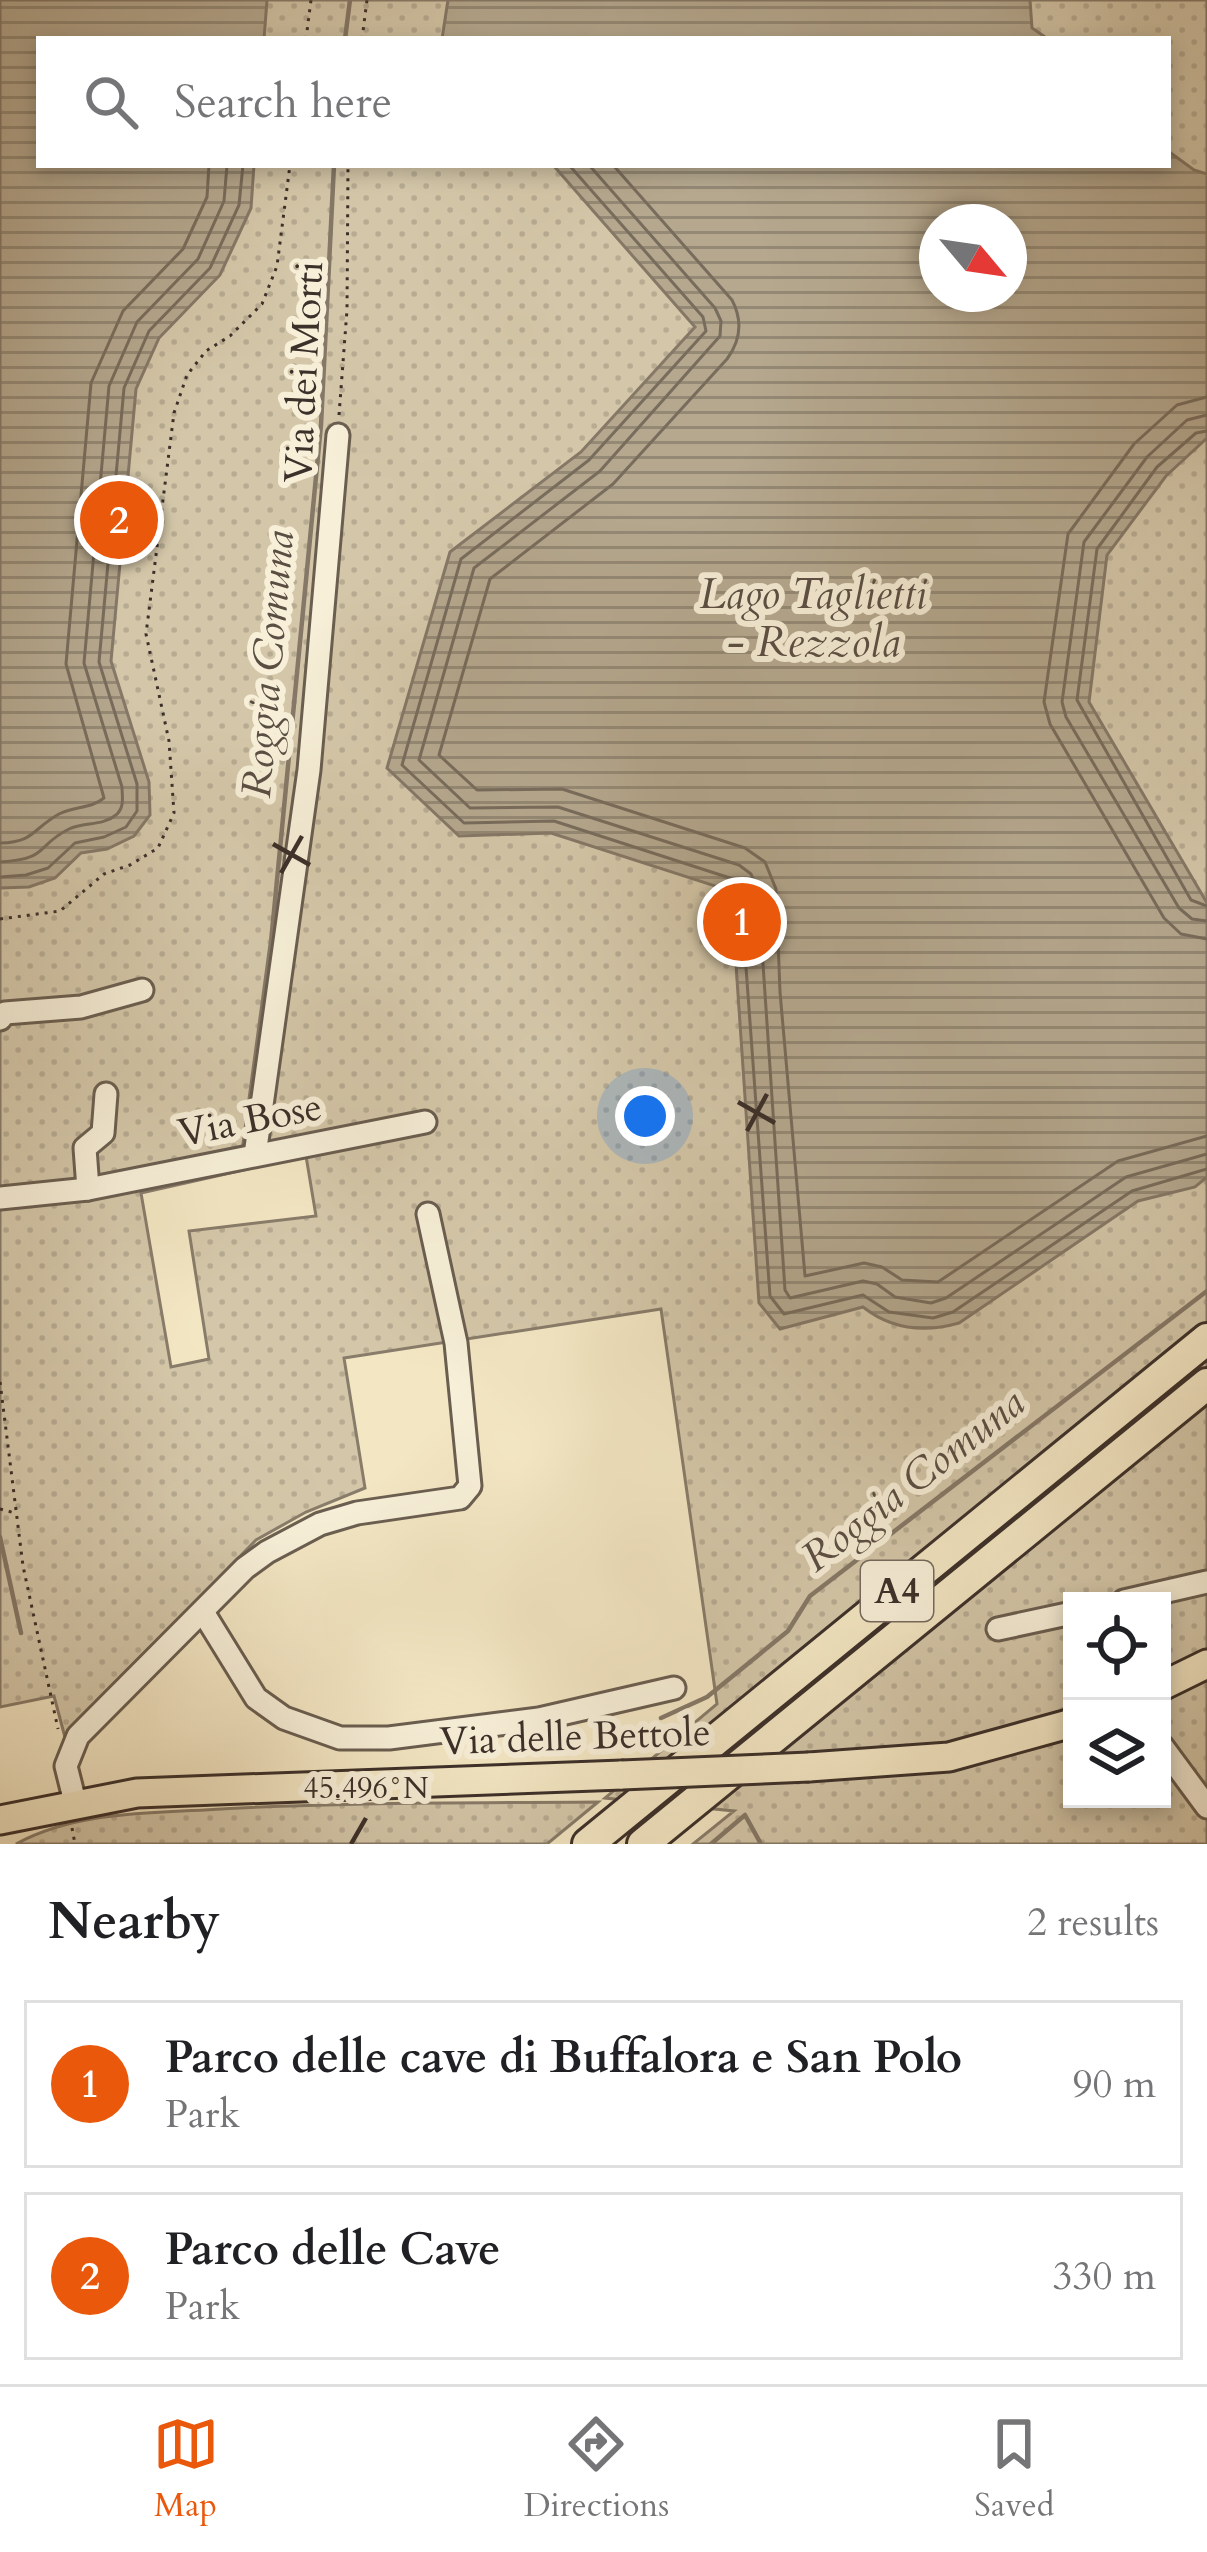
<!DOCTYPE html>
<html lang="en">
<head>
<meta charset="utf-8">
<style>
  body { margin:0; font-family:Cardo,serif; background:#f2f2f2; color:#202124 }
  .controls { position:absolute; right:36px; bottom:36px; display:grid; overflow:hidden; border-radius:0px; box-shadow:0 6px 18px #0003 }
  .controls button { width:108px; height:108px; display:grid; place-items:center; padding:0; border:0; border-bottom:3px solid #e0e0e0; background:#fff; color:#202124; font:60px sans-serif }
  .compass { position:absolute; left:919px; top:204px; width:108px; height:108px; border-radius:50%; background:#fff; box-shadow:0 6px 18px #0003; rotate:119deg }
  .you { position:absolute; left:645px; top:1116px; width:42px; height:42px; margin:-30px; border:9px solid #fff; border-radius:50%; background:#1a73e8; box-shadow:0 0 0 18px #1a73e833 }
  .badge { display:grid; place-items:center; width:78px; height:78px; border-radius:50%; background:#ea580c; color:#fff; font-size:39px; font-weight:700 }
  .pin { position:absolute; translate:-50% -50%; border:6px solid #fff; box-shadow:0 3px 12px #0006 }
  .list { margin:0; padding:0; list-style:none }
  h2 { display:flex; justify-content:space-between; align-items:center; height:156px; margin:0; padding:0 48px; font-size:51px }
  h2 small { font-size:39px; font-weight:400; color:#757577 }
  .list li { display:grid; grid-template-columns:78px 1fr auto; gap:36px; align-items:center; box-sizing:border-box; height:168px; margin:0 24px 24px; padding:0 24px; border:3px solid #e0e0e0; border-radius:0px }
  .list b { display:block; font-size:45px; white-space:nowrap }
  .list p { margin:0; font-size:39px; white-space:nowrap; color:#757577 }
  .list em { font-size:39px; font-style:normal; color:#757577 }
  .icon { flex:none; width:66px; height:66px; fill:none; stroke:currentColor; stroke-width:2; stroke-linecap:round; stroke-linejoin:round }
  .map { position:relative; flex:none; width:1207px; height:1844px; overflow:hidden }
  .search { position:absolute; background:#fff; box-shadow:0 6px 18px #0003; left:36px; right:36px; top:36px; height:132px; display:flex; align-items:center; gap:30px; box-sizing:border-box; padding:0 42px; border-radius:0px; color:#757577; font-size:45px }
  .sheet { height:540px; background:#fff }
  nav { display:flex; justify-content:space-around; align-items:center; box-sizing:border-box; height:168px; border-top:3px solid #e0e0e0; background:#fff; font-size:33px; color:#757577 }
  nav a { display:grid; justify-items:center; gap:6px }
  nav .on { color:#ea580c }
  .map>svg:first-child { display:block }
</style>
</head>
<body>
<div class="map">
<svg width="1207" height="1844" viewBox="0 0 1207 1844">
  <defs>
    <pattern id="grass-dots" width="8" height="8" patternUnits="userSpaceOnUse" patternTransform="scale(3)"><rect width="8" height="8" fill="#d4c7a9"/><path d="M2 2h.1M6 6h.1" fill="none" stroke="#b7ab92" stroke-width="1.8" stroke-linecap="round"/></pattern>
    <pattern id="water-rules" width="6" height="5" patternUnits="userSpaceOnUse" patternTransform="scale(3)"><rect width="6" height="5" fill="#b5a88f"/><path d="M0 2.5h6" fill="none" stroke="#948975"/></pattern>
  </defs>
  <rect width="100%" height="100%" fill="#f3e6c3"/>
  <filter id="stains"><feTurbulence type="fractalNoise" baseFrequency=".00167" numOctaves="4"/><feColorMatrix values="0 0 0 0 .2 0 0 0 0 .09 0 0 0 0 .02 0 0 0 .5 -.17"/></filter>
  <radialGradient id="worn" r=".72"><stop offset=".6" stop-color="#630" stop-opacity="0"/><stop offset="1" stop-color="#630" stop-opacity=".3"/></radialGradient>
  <g fill="url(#grass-dots)" stroke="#887c6a" stroke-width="3" fill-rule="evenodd">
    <path d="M0 0H1207V1844H693L734 1811 605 1798 717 1704 661 1309 344 1358 365 1488 306 1512 256 1540 209 1588V1594L66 1741 54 1696 0 1707ZM39 39H1168V165H39ZM937 222H1009V294H937ZM306 1156 316 1216 189 1231 209 1359 171 1367 141 1193ZM1072 1601H1162V1799H1072Z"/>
    <path d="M598 1802 547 1844H16C73 1813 142 1813 204 1810 335 1802 467 1803 598 1802Z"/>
  </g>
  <g fill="url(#water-rules)" stroke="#857867" stroke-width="3" fill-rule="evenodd">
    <polygon points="0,0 267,0 264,39 39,39 39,165 254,165 251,208 220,275 159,338 136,389 111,661 149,782 150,815 134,836 107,849 81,853 55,878 29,887 0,888"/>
    <polygon points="448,0 1030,0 1032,28 1048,39 442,39"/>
    <path d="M1168 151 1194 170 1207 174V438L1166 476 1107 555 1089 702 1207 903V1177L1195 1187 1138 1201 959 1323C924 1333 891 1329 863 1307L780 1329 759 1303 731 891 551 833 459 836 387 768 450 552 581 452 695 327 553 165H1168ZM1009 222V294H937V222Z"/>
  </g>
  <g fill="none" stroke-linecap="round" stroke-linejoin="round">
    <g stroke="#786c5c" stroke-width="3">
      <polyline points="569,165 703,317 706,331 589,460 461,559 402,765 464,823 554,821 733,879 740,885 770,1296 784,1314 863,1295 889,1312 933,1318 953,1312 1132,1191 1207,1169"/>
      <polyline points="589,165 715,308 721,321 720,336 600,471 474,568 419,760 470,808 558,807 739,865 751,874 758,890 785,1290 790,1298 863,1281 877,1284 895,1297 931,1303 946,1298 1126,1177 1207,1154"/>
      <path d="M613 165 732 300C743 321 741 340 727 359L613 484 490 579 439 755 477 790 562 789 745 848 765 862 776 889 780 992 805 1276 864 1263 882 1267 902 1280 938 1282 1118 1161 1207 1136"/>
      <polyline points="1207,397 1177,405 1134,444 1068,534 1044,702 1050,724 1164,918 1181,934 1207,939"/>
      <polyline points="1207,415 1187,420 1147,457 1084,542 1062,702 1066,717 1179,908 1192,919 1207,921"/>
      <polyline points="1207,431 1196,433 1157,467 1097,549 1077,700 1191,900 1207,906"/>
      <path d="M0 843C35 842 32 829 59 814 74 806 91 809 104 798L66 664 91 383 123 311 183 249 207 197 209 165"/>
      <path d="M0 862C50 859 35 846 69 829 84 822 103 826 116 815 125 807 122 797 122 787L84 663 109 386 137 322 198 259 224 201 227 165"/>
      <polyline points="0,877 26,875 48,868 75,843 104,837 126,827 137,811 137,784 99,662 124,388 149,331 210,268 239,205 243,165"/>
    </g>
    <g stroke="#857867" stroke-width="4.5">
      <polyline points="345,39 350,0"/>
      <polyline points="243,1149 271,942 321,425 334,165"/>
      <polyline points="0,1537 21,1633"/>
      <polyline points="661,1718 707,1697 788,1631 810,1596 1207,1291"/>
      <polyline points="711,1844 745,1815 761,1844"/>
    </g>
    <defs>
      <g id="minor">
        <polyline points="0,1019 5,1013 81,1007 142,990"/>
        <polyline points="255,1155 309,770 338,435"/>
        <polyline points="88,1189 85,1148 103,1133 106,1094"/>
        <polyline points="0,1198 88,1189 425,1122"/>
        <polyline points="1124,1601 1207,1582"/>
        <polyline points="203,1612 256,1698 284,1718 340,1738 389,1738 539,1719 674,1688"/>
        <polyline points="998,1629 1072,1613"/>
        <polyline points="1162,1746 1207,1807"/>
        <polyline points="76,1806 66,1766 78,1736 245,1568 267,1552 320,1524 357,1513 460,1498 470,1486 456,1343 428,1214"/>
      </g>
      <g id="major">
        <polyline points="1162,1686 1207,1664"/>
        <polyline points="809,1767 949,1757 1072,1723"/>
        <polyline points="0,1820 137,1793 622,1775"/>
      </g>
      <g id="highway">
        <polyline points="588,1844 1207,1339"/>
        <polyline points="643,1844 1207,1384"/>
      </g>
    </defs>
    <use href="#minor" stroke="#6a5e50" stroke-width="27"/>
    <use href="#major" stroke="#3c302a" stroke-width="33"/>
    <use href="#highway" stroke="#3c302a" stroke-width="36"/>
    <g stroke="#3c302a" stroke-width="3" stroke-dasharray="3 6" stroke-linecap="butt">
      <polyline points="306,39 311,0"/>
      <polyline points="362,39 367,0"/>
      <polyline points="339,415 347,310 348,165"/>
      <polyline points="0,919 60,911 104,874 130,865 158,848 174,813 169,741 146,634 174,413 187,375 206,351 230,336 262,304 277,266 290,165"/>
      <polyline points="0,1382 23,1566 58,1729"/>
      <polyline points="0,1509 15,1513"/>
      <polyline points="72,1828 75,1844"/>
    </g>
    <use href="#minor" stroke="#f7efd8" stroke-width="21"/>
    <use href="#major" stroke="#f3e6c3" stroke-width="27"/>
    <use href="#highway" stroke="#f3e6c3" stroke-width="30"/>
    <defs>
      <polyline id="major-bridge" points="622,1775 809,1767"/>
    </defs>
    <use href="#major-bridge" stroke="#3c302a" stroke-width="33" stroke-linecap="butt"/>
    <use href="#major-bridge" stroke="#f3e6c3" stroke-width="27"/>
  </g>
  <path fill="none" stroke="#3c302a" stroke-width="4.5" d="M273 844 310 865M281 873 302 836M738 1102 775 1123M747 1131 767 1094M351 1844 366 1818"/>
  <g text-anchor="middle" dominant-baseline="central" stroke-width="12" stroke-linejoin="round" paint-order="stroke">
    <rect fill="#f7efd8" stroke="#74695e" stroke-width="3" x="861" y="1561" width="72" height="60" rx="9"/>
    <g font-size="36" font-weight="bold" fill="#3c302a">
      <text x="897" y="1591">A4</text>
    </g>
    <g font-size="39" fill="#3c302a" stroke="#f7efd8">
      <text transform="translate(304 372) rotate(-87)">Via dei Morti</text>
      <text transform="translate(250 1120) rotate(-11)">Via Bose</text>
      <text transform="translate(575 1737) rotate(-2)">Via delle Bettole</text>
    </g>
    <g font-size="42" font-style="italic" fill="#5a4e43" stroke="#f7efd8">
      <text x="813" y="594">Lago Taglietti<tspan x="813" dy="48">- Rezzola</tspan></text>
      <text transform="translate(268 664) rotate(-85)">Roggia Comuna</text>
      <text transform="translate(913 1480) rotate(-38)">Roggia Comuna</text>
    </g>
  </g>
  <g font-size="30" text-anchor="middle" fill="#3c302a" stroke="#f7efd8" stroke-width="12" stroke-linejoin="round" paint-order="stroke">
    <text x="366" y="1798">45.496°N</text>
  </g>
  <rect width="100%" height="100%" filter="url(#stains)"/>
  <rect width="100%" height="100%" fill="url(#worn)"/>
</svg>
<div class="controls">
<button><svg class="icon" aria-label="locate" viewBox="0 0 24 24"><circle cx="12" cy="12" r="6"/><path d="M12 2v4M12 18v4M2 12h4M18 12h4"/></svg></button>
<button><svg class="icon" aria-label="layers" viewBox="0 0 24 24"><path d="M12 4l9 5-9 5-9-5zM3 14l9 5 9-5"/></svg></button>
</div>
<svg class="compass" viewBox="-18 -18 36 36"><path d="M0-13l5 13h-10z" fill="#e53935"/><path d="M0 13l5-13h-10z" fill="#757577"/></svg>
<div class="you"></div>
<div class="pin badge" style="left:742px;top:922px">1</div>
<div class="pin badge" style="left:119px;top:520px">2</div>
<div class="search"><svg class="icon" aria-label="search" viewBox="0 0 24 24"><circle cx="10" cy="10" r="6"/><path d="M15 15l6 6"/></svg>Search here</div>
</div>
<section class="sheet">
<h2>Nearby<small>2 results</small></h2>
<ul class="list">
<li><span class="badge">1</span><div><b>Parco delle cave di Buffalora e San Polo</b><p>Park</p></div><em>90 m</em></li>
<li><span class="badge">2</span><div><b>Parco delle Cave</b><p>Park</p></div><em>330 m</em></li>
</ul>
</section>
<nav>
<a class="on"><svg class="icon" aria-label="map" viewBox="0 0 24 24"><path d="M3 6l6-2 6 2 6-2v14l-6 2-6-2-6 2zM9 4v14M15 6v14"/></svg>Map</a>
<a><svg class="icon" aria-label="directions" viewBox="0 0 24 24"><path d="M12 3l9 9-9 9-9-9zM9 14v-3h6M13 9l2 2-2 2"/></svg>Directions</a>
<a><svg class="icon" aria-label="saved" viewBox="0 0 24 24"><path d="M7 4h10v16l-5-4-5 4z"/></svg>Saved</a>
</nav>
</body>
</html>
